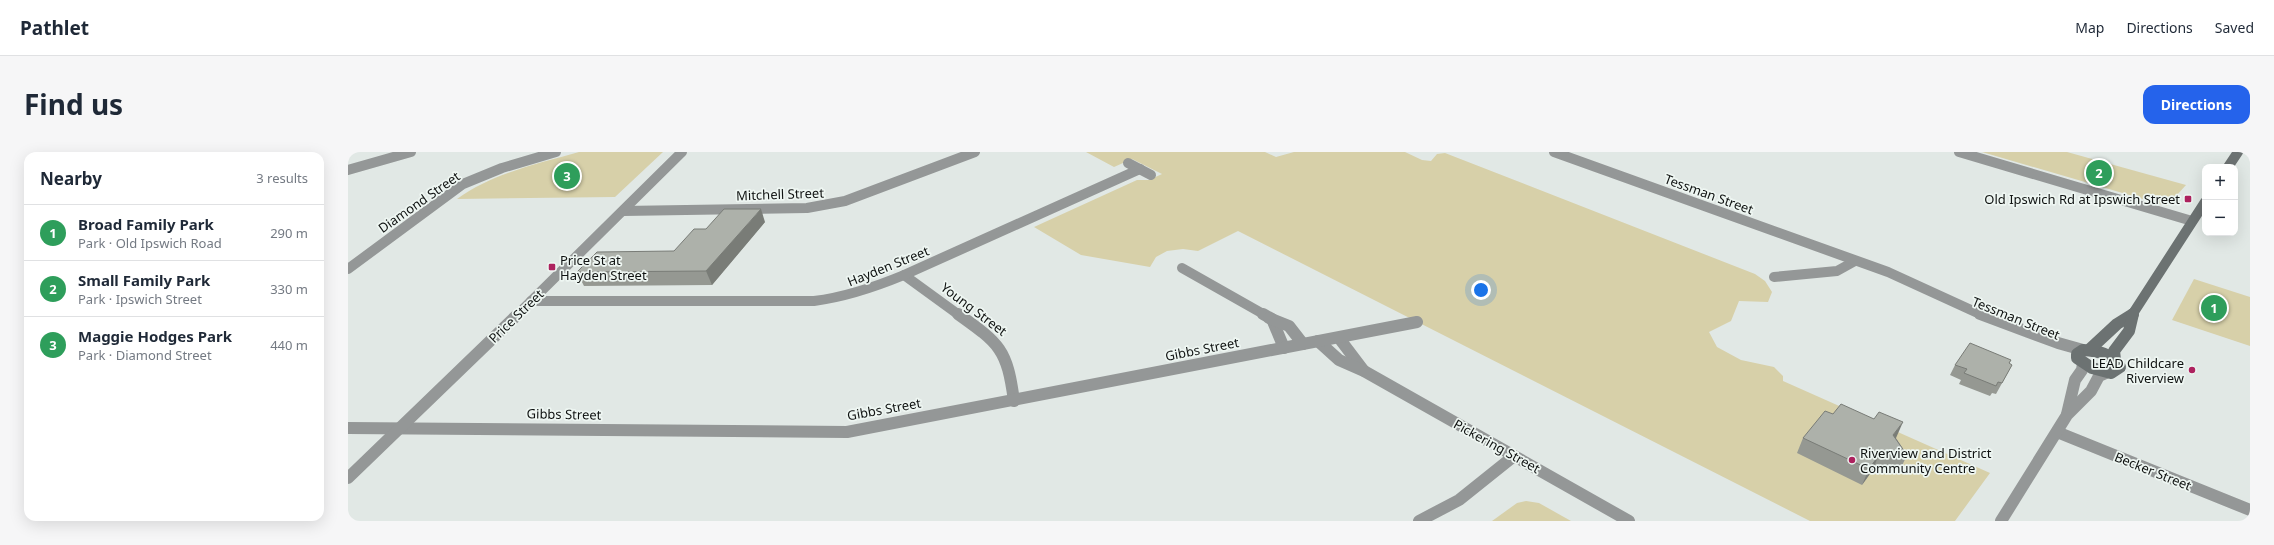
<!DOCTYPE html>
<html lang="en">
<head>
<meta charset="utf-8">
<style>
  body { margin:0; font-family:"Noto Sans",sans-serif; background:#f6f6f7; color:#1f2937 }
  .controls { position:absolute; right:12px; top:12px; display:grid; overflow:hidden; border-radius:8px; box-shadow:0 4px 16px #0002 }
  .controls button { width:36px; height:36px; display:grid; place-items:center; padding:0; border:0; border-bottom:1px solid #e0e1e3; background:#fff; color:#1f2937; font:20px sans-serif }
  .you { position:absolute; left:1133px; top:138px; width:14px; height:14px; margin:-10px; border:3px solid #fff; border-radius:50%; background:#1a73e8; box-shadow:0 0 0 6px #1a73e833 }
  .badge { display:grid; place-items:center; width:26px; height:26px; border-radius:50%; background:#2563eb; color:#fff; font-size:13px; font-weight:700 }
  .pin { position:absolute; translate:-50% -50%; border:2px solid #fff; box-shadow:0 1px 4px #0006 }
  .list { margin:0; padding:0; list-style:none }
  h2 { display:flex; justify-content:space-between; align-items:center; height:52px; margin:0; padding:0 16px; font-size:17px }
  h2 small { font-size:13px; font-weight:400; color:#747a83 }
  .list li { display:grid; grid-template-columns:26px 1fr auto; gap:12px; align-items:center; box-sizing:border-box; height:56px; padding:0 16px; border-top:1px solid #e0e1e3 }
  .list b { display:block; font-size:15px; white-space:nowrap }
  .list p { margin:0; font-size:13px; white-space:nowrap; color:#747a83 }
  .list em { font-size:13px; font-style:normal; color:#747a83 }
  .map { position:relative; flex:none; width:1902px; height:369px; overflow:hidden; border-radius:12px }
  header { display:flex; align-items:center; gap:24px; box-sizing:border-box; height:56px; padding:0 20px; background:#fff; border-bottom:1px solid #e0e1e3 }
  header strong { font-size:19px }
  nav { display:flex; gap:22px; margin-inline-start:auto; font-size:14px }
  .intro { display:flex; align-items:center; justify-content:space-between; box-sizing:border-box; height:96px; padding:0 24px }
  h1 { margin:0; font-size:28px }
  .button { padding:10px 18px; border-radius:12px; background:#2563eb; color:#fff; font-size:14px; font-weight:700 }
  main { display:flex; gap:24px; padding:0 24px }
  aside { flex:1; background:#fff; border-radius:12px; box-shadow:0 4px 16px #0002 }
  .map>svg:first-child { display:block }
</style>
</head>
<body>
<header>
<strong>Pathlet</strong>
<nav><a>Map</a><a>Directions</a><a>Saved</a></nav>
</header>
<div class="intro"><h1>Find us</h1><a class="button">Directions</a></div>
<main>
<aside>
<h2>Nearby<small>3 results</small></h2>
<ul class="list">
<li><span class="badge" style="background:#2e9e5b">1</span><div><b>Broad Family Park</b><p>Park · Old Ipswich Road</p></div><em>290 m</em></li>
<li><span class="badge" style="background:#2e9e5b">2</span><div><b>Small Family Park</b><p>Park · Ipswich Street</p></div><em>330 m</em></li>
<li><span class="badge" style="background:#2e9e5b">3</span><div><b>Maggie Hodges Park</b><p>Park · Diamond Street</p></div><em>440 m</em></li>
</ul>
</aside>
<div class="map">
<svg width="1902" height="369" viewBox="0 0 1902 369">
  <rect width="100%" height="100%" fill="#e1e8e5"/>
  <g fill="#d7d0a9">
    <path d="M231 0H315L267 45 109 47C145 21 189 12 231 0Z"/>
    <polygon points="738,0 917,0 928,5 946,0 1057,0 1074,8 1083,9 1089,2 1097,1 1407,122 1417,129 1424,140 1420,150 1391,149 1383,169 1361,180 1369,195 1393,208 1426,215 1435,224 1435,229 1642,321 1607,369 1462,369 890,79 850,99 835,97 819,99 808,105 802,115 733,103 686,75 789,28 801,28 814,22 784,7 766,15"/>
    <polygon points="1634,0 1719,0 1838,33 1819,54"/>
    <polygon points="1846,127 1902,145 1902,194 1824,168"/>
    <polygon points="1178,349 1191,351 1223,369 1144,369 1169,351"/>
  </g>
  <g fill="none" stroke-linecap="round" stroke-linejoin="round">
    <g stroke="#949797" stroke-width="10">
      <polyline points="1611,0 1844,69"/>
      <polyline points="780,11 803,23"/>
      <polyline points="275,59 459,56 497,49 627,0"/>
      <polyline points="834,116 917,163"/>
      <polyline points="0,117 115,32 154,16 208,0"/>
      <polyline points="556,123 611,163"/>
      <polyline points="1426,125 1489,119 1507,109"/>
      <path d="M183 149H466C498 145 527 135 556 123L792 17"/>
      <polyline points="169,163 334,0"/>
    </g>
    <g stroke="#949797" stroke-width="12">
      <path d="M610 162C652 192 659 197 666 249"/>
      <polyline points="915,162 924,167 936,196"/>
      <polyline points="921,166 941,174 955,192"/>
      <polyline points="991,186 1016,219"/>
      <polyline points="970,189 991,208 1016,219 1281,369"/>
      <polyline points="0,276 499,280 1069,170"/>
      <polyline points="1709,280 1902,358"/>
      <polyline points="0,326 170,162"/>
      <polyline points="1071,369 1111,348 1166,304"/>
    </g>
    <g stroke="#949797" stroke-width="10">
      <polyline points="1206,0 1540,120 1634,163"/>
      <polyline points="0,18 63,0"/>
    </g>
    <g stroke="#949797" stroke-width="12">
      <polyline points="1632,162 1710,191 1735,198"/>
      <polyline points="1719,262 1727,228 1734,218 1735,211"/>
      <polyline points="1653,369 1719,263 1743,239 1751,224 1760,220"/>
    </g>
    <g stroke="#6c7272" stroke-width="10">
      <polyline points="1880,15 1890,0"/>
      <polyline points="1784,163 1857,50"/>
    </g>
    <g stroke="#6c7272" stroke-width="12">
      <path d="M1735 198C1749 199 1764 201 1772 215L1763 221 1744 216 1729 206V202Z"/>
      <polyline points="1741,198 1769,172 1785,162"/>
      <polyline points="1767,208 1766,199 1781,179 1785,162"/>
    </g>
    <polygon fill="#3a4141" fill-rule="evenodd" points="0,0 6,0 1,3"/>
  </g>
  <g fill="#959892">
    <polygon points="417,70 364,133 236,134 229,120 326,99 358,77"/>
    <polygon points="1663,208 1661,212 1664,213 1648,242 1644,241 1642,244 1611,232 1613,228 1602,223 1607,213"/>
    <polygon points="1485,262 1526,267 1548,286 1559,303 1552,318 1524,319 1514,333 1449,301 1455,286"/>
  </g>
  <g fill="#797c77">
    <polygon points="413,57 417,70 364,133 358,119"/>
    <polygon points="1555,270 1548,286 1538,298 1545,283"/>
    <polygon points="1531,303 1524,319 1514,333 1521,317"/>
  </g>
  <g fill="#adb1aa" stroke="#797c77">
    <polygon points="376,57 413,57 358,119 229,120 249,100 326,99 346,77 358,77"/>
    <polygon points="1622,191 1663,208 1661,211 1664,213 1654,231 1650,230 1648,234 1616,221 1619,217 1607,213"/>
    <polygon points="1493,252 1526,267 1531,260 1555,270 1545,283 1559,303 1531,303 1521,317 1455,286 1477,259 1485,262"/>
  </g>
  <g fill="#ad215e" stroke="#eef6f2" stroke-width="1.5">
    <rect x="1836" y="43" width="8" height="8" rx="2"/>
    <rect x="200" y="111" width="8" height="8" rx="2"/>
    <circle cx="1844" cy="218" r="4"/>
    <circle cx="1504" cy="308" r="4"/>
  </g>
  <g text-anchor="middle" dominant-baseline="central" stroke-width="3.5" stroke-linejoin="round" paint-order="stroke">
    <g font-size="13" fill="#0f1211" stroke="#eef6f2">
      <text transform="translate(432 42) rotate(-2)">Mitchell Street</text>
      <text transform="translate(1361 42) rotate(20)">Tessman Street</text>
      <text transform="translate(71 50) rotate(-35)">Diamond Street</text>
      <text transform="translate(540 114) rotate(-22)">Hayden Street</text>
      <text transform="translate(626 157) rotate(37)">Young Street</text>
      <text transform="translate(168 164) rotate(-44)">Price Street</text>
      <text transform="translate(1668 166) rotate(22)">Tessman Street</text>
      <text transform="translate(854 197) rotate(-11)">Gibbs Street</text>
      <text transform="translate(536 257) rotate(-10)">Gibbs Street</text>
      <text transform="translate(216 262) rotate(1)">Gibbs Street</text>
      <text transform="translate(1149 294) rotate(29)">Pickering Street</text>
      <text transform="translate(1805 319) rotate(22)">Becker Street</text>
    </g>
    <g font-size="13" fill="#0f1211" stroke="#eef6f2" text-anchor="end">
      <text x="1832" y="47">Old Ipswich Rd at Ipswich Street</text>
      <text x="212" y="108" text-anchor="start">Price St at<tspan x="212" dy="15">Hayden Street</tspan></text>
      <text x="1836" y="211">LEAD Childcare<tspan x="1836" dy="15">Riverview</tspan></text>
      <text x="1512" y="301" text-anchor="start">Riverview and District<tspan x="1512" dy="15">Community Centre</tspan></text>
    </g>
  </g>
</svg>
<div class="controls">
<button>+</button>
<button>−</button>
</div>
<div class="you"></div>
<div class="pin badge" style="left:1866px;top:156px;background:#2e9e5b">1</div>
<div class="pin badge" style="left:1751px;top:21px;background:#2e9e5b">2</div>
<div class="pin badge" style="left:219px;top:24px;background:#2e9e5b">3</div>
</div>
</main>
</body>
</html>
